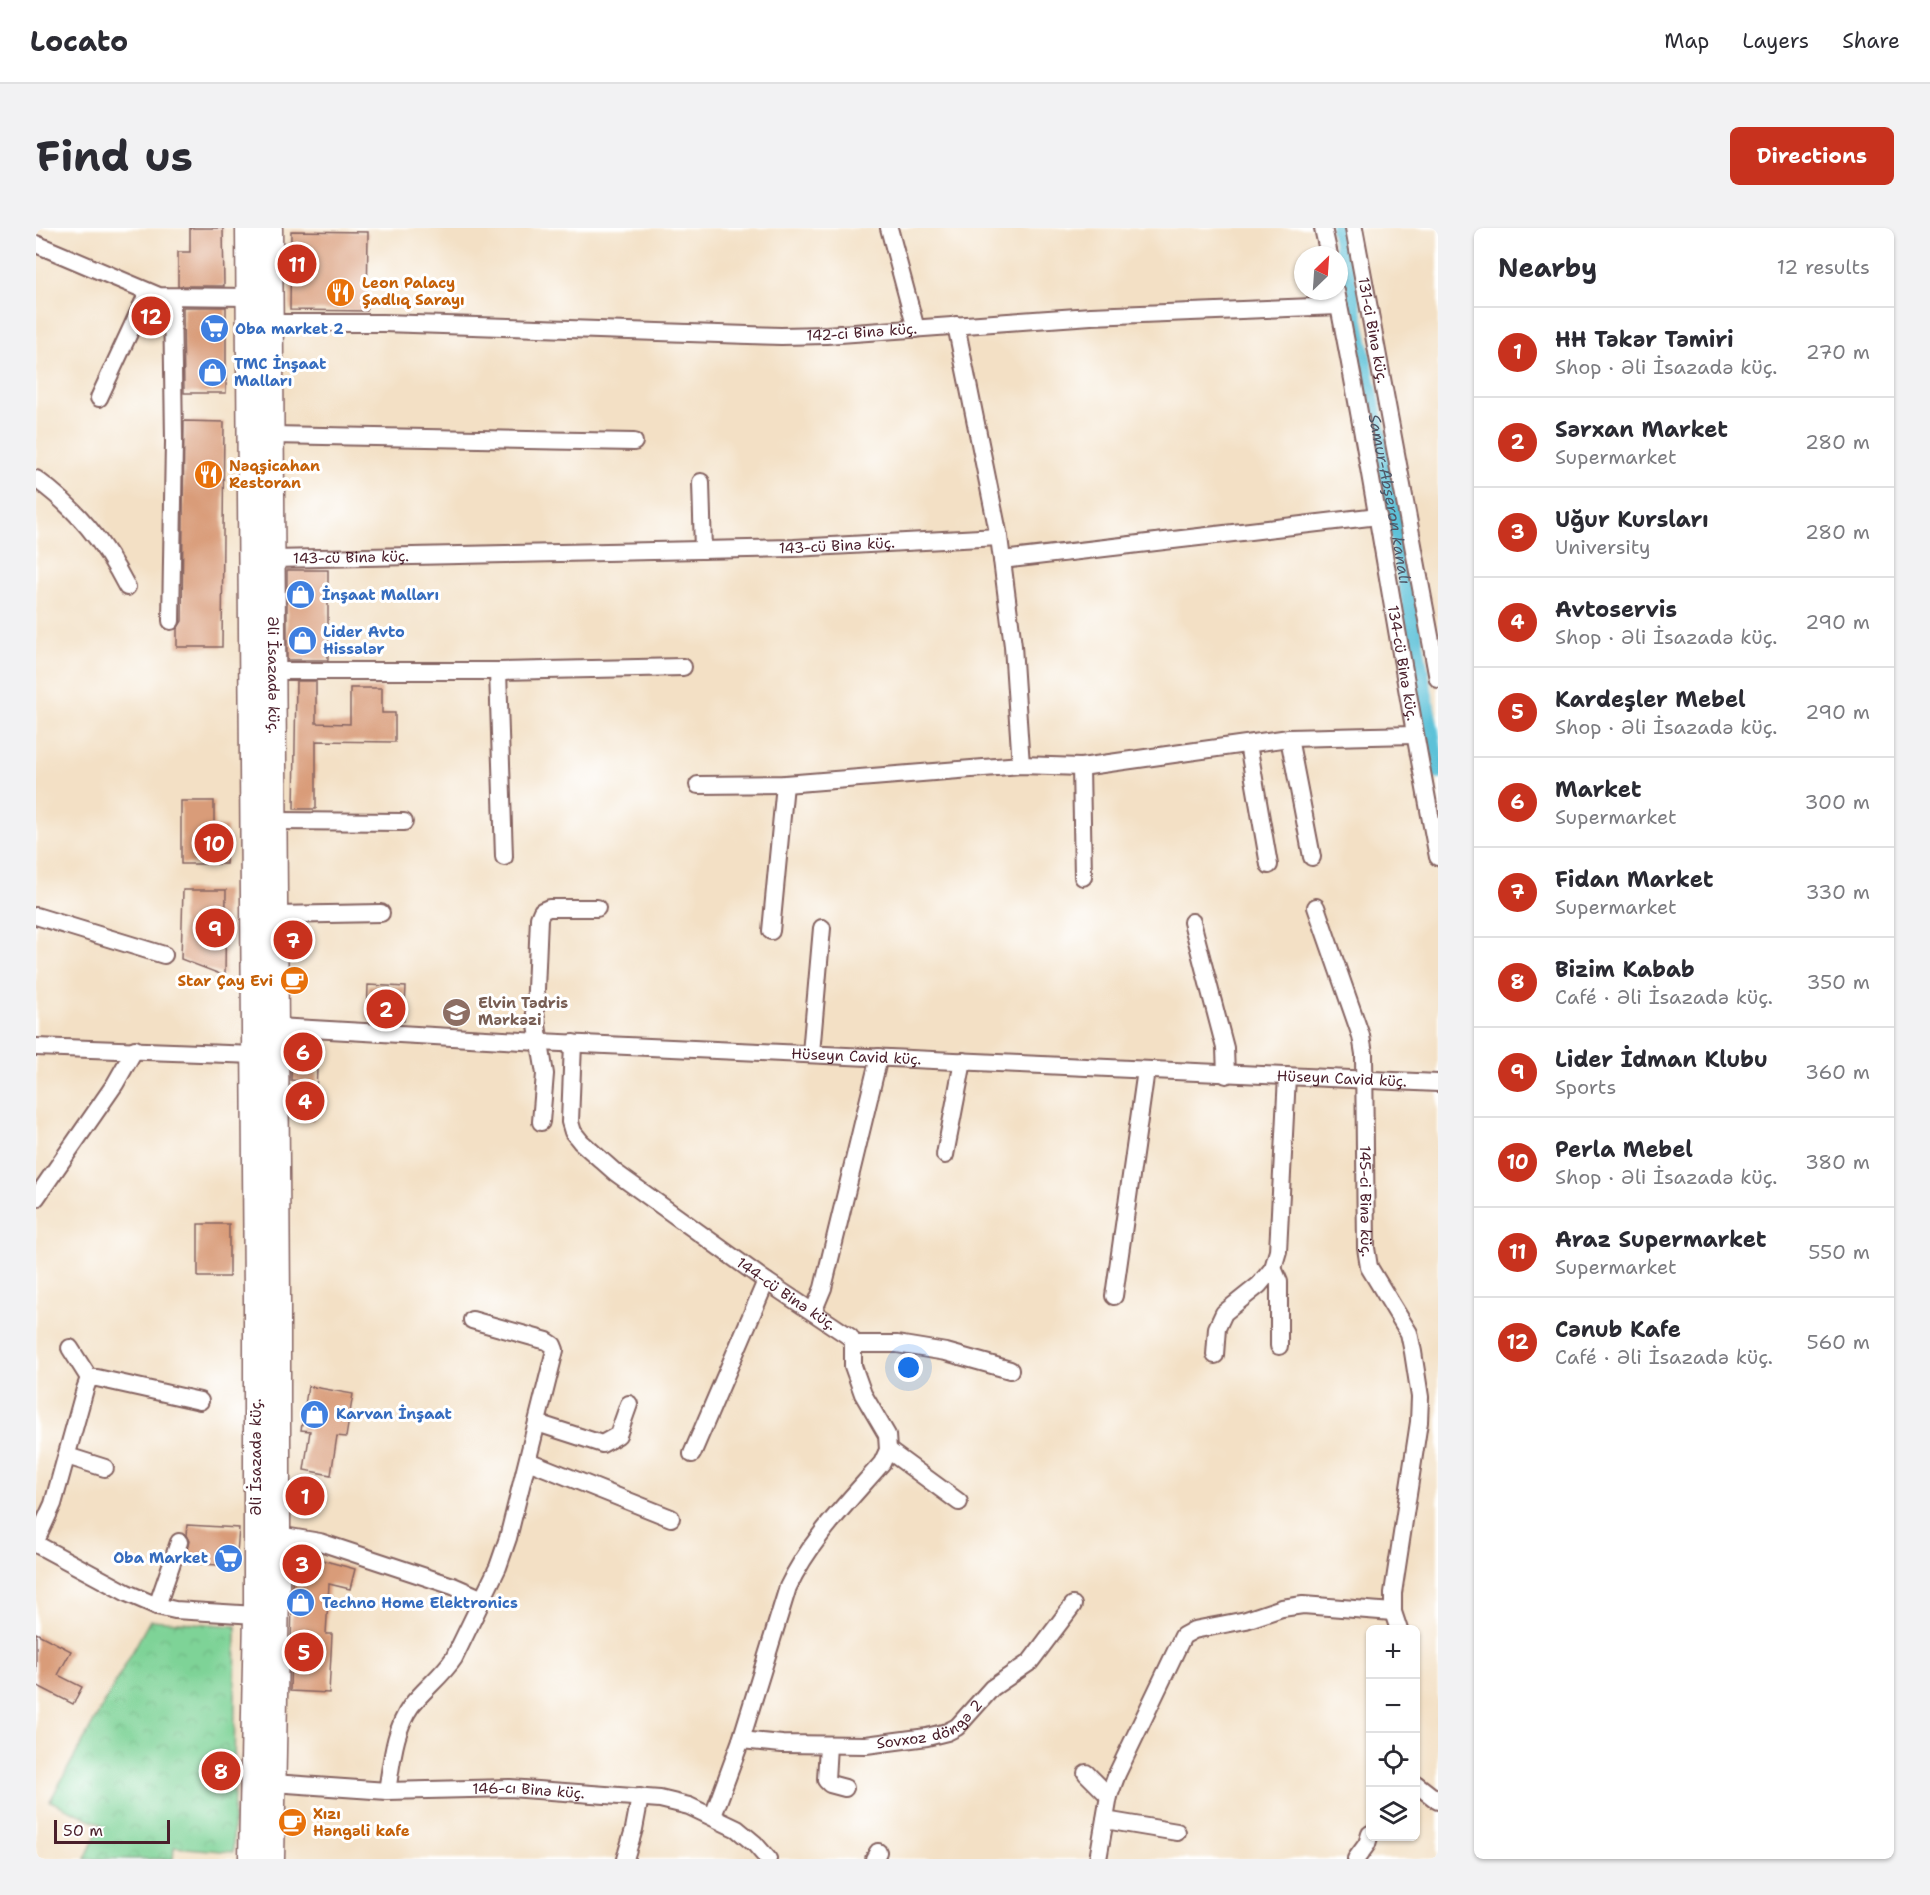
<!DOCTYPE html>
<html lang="en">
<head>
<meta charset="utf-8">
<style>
  body { margin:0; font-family:"Shantell Sans",sans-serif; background:#f2f2f3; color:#2b2b33 }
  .controls { position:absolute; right:18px; bottom:18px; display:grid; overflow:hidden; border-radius:9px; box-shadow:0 2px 4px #0004 }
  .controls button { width:54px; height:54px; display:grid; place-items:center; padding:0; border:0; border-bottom:2px solid #e1e1e2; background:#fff; color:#2b2b33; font:30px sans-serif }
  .compass { position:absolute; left:1258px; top:18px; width:54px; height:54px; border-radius:50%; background:#fff; box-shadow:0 2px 4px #0004; rotate:25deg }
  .scale { position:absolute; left:18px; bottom:15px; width:116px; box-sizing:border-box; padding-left:6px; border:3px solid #4a1f2b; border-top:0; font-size:16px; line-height:21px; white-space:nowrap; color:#4a1f2b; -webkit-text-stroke:4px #fff; paint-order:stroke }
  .you { position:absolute; left:873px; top:1140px; width:21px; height:21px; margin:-15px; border:4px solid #fff; border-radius:50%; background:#1a73e8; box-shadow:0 0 0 9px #1a73e833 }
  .badge { display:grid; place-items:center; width:39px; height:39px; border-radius:50%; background:#c8321e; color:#fff; font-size:20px; font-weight:700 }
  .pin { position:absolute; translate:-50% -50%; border:3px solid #fff; box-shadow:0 2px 6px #0006 }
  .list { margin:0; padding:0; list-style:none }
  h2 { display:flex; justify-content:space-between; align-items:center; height:78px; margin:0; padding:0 24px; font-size:26px }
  h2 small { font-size:20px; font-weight:400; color:#7c7c81 }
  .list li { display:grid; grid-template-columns:39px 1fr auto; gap:18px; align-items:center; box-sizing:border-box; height:90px; padding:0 24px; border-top:2px solid #e1e1e2 }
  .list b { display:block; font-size:22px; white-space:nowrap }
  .list p { margin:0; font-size:20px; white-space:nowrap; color:#7c7c81 }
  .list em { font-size:20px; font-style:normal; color:#7c7c81 }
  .icon { flex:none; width:33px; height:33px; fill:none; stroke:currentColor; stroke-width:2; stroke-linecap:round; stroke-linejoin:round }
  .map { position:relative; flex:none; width:1402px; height:1631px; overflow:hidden; border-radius:9px }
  header { display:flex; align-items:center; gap:36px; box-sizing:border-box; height:84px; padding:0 30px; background:#fff; border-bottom:2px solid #e1e1e2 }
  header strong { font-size:28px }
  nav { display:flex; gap:33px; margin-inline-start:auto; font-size:21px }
  .intro { display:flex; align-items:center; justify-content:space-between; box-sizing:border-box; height:144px; padding:0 36px }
  h1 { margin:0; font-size:42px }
  .button { padding:15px 27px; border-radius:9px; background:#c8321e; color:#fff; font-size:21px; font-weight:700 }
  main { display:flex; gap:36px; padding:0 36px }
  aside { flex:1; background:#fff; border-radius:9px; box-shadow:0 2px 4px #0004 }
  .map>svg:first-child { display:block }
</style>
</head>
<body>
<header>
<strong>Locato</strong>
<nav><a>Map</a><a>Layers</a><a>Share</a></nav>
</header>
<div class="intro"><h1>Find us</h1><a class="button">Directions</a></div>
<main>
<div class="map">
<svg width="1402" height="1631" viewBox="0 0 1402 1631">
  <defs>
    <pattern id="park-crowns" width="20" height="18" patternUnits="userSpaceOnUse" patternTransform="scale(1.5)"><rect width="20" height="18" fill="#7ed397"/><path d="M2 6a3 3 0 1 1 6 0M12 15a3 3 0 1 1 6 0" fill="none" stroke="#6eb582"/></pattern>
  </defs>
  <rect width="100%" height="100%" fill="#fff"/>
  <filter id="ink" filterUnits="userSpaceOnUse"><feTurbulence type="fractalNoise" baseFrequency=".0167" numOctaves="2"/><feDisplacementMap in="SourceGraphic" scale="12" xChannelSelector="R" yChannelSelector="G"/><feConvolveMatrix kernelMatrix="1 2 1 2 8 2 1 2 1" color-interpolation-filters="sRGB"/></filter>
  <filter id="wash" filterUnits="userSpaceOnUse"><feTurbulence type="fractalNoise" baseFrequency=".008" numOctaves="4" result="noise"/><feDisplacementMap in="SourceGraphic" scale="24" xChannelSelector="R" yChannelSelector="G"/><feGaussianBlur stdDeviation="1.35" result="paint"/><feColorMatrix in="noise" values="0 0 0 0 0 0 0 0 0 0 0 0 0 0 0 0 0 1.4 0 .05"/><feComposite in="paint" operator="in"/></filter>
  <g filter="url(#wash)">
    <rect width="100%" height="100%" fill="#f3e0c5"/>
    <polygon fill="url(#park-crowns)" stroke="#647961" stroke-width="1.5" points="114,1392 200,1398 197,1624 138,1619 137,1631 49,1631 65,1596 14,1573"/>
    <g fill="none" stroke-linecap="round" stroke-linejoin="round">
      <path stroke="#5bc1d8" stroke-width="16" id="s1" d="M1302 0 1358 286 1402 544"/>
    </g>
    <g id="blocks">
      <g fill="#d99c79">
        <polygon points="154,0 187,0 188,58 142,58 142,24 154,24"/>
        <polygon points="255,3 332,4 331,83 254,82"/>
        <polygon points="147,79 190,79 190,165 148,165"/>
        <polygon points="148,193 188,194 186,419 141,419 141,401 146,393"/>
        <rect x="251" y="342" width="41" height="90"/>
        <polygon points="260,453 280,453 280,495 314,496 314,460 346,460 346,485 359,485 359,514 280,513 280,581 258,581"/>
        <polygon points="145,573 178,573 178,599 191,599 190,636 145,636"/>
        <polygon points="147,662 190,662 189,748 145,731"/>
        <polygon points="332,757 370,759 368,793 331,791"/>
        <polygon points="256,813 282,814 279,892 261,891 263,853 255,852"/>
        <rect x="162" y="996" width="31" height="53"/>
        <polygon points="272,1158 317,1166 310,1209 301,1208 295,1247 268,1242 274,1203 265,1202"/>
        <polygon points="151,1297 203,1300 200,1338 148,1335 153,1313 150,1307"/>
        <polygon points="257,1324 319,1341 314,1361 293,1356 290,1406 296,1406 293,1465 254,1463"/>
        <polygon points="0,1405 35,1423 22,1447 46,1459 37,1476 0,1457"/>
      </g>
    </g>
  </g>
  <g filter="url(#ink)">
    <use href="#blocks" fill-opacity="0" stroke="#856361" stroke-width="1.5"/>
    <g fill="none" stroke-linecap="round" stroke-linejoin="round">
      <defs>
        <g id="street">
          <polyline points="853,0 880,101"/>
          <polyline points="1287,0 1293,27"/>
          <path id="s2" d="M1318 0 1402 451"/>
          <polyline points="0,16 123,68 213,69"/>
          <path id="s3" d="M1300 63C1338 251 1365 441 1402 629"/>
          <path id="s4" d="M235 95H347L745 108 790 107 1055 88 1303 78"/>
          <polyline points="920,97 963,309"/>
          <polyline points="63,170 112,64"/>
          <polyline points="236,207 598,214"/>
          <path d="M0 251C41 281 68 314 91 359"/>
          <polyline points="665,254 667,322"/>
          <path id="s5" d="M237 331 758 320 963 309 966 332 1342 288"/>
          <polyline points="966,332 977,418 985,537"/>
          <polyline points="135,393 138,214 136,69"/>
          <polyline points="237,443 462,443 647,439"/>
          <polyline points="462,443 468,629"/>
          <polyline points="1253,510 1276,629"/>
          <polyline points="1212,516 1233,637"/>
          <polyline points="1045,539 1047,649"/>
          <polyline points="662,557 749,556 985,537 1045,539 1253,510 1378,507"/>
          <polyline points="239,593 368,594"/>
          <path id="s6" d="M1280 679 1325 808 1328 826 1330 1020 1333 1039 1373 1105 1377 1124 1384 1169 1383 1194 1357 1365V1384L1363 1402"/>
          <polyline points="239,687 345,685"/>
          <polyline points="0,688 128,727"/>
          <polyline points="1156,694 1189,820 1190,847"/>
          <polyline points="735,703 749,556"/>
          <path id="s7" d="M241 799 503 814 1402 855"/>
          <path id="s8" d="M537 815 534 894 537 904 545 914 580 945 730 1053 814 1109 817 1116V1138L827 1166 851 1207 852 1222 846 1235C812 1274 774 1312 752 1359L705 1512 677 1588"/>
          <polyline points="0,819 219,827"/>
          <polyline points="775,825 786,700"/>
          <polyline points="505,894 509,846 499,785 503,690 506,683 513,680 561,680"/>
          <polyline points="909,927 927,833"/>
          <polyline points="0,970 79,856 99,821"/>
          <polyline points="1237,1040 1243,1054 1243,1118"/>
          <polyline points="1078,1068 1110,842"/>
          <polyline points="777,1084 787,1060 843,829"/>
          <polyline points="817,1116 861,1116 910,1124 974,1142"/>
          <polyline points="34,1120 53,1150"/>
          <polyline points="1179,1127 1181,1100 1188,1085 1223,1057 1237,1040 1242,1023 1251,848"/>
          <polyline points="501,1195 566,1216 582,1207 593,1176"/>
          <polyline points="852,1222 923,1274"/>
          <polyline points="656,1226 730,1053"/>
          <polyline points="31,1228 69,1240"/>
          <polyline points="492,1233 635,1290"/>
          <polyline points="242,1307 284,1314 417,1358 447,1371"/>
          <polyline points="0,1313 17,1276 49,1161 53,1150 61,1150 164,1173"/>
          <polyline points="0,1316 91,1365 121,1378 139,1382 220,1387"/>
          <polyline points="121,1378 143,1314"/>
          <path id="s9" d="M705 1512 746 1516 830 1517 891 1509 911 1504 921 1499 956 1460 994 1434 1037 1377"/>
          <polyline points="792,1517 790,1552 794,1556 809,1560"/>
          <polyline points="1050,1545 1073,1568"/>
          <path id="s10" d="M237 1555 351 1563 474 1560 624 1571 653 1578 701 1601 719 1616 732 1631"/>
          <polyline points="1380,1556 1402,1573"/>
          <path d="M351 1563C356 1534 358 1502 375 1478 388 1461 406 1448 418 1430L462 1339 472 1310 519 1122 517 1117 511 1113 436 1092"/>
          <polyline points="1069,1592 1141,1604"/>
          <polyline points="589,1631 598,1601 604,1569"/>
          <polyline points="838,1631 842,1624"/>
          <polyline points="1062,1631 1073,1568 1081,1546 1147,1408 1158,1402 1210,1392 1246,1380 1267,1377 1357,1384"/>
          <polyline points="1320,1631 1331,1616 1334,1606"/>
        </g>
        <g id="secondary">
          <polyline points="212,0 220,1071 220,1387 215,1631"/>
          <path id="s11" d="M234 0 242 1072V1307L236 1631"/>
        </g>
      </defs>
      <use href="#street" stroke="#856361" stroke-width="20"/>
      <use href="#secondary" stroke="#856361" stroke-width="27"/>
      <use href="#street" stroke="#fff" stroke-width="16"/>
      <use href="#secondary" stroke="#fff" stroke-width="24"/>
    </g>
  </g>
  <defs>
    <symbol id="restaurant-disc" viewBox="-11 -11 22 22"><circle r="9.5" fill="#e8710a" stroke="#fff"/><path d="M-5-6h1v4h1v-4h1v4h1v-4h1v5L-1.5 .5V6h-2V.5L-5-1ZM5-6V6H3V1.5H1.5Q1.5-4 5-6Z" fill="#fff"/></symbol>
    <symbol id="supermarket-disc" viewBox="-11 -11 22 22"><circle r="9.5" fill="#3f7fe0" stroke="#fff"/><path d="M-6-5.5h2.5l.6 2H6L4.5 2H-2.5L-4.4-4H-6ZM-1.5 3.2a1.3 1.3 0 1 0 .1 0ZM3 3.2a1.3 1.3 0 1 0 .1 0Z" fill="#fff"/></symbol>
    <symbol id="shop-disc" viewBox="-11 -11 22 22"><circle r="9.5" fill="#3f7fe0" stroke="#fff"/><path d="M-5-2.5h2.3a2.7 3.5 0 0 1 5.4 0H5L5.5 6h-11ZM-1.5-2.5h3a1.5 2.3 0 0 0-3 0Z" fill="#fff"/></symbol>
    <symbol id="cafe-disc" viewBox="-11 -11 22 22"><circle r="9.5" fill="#e8710a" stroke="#fff"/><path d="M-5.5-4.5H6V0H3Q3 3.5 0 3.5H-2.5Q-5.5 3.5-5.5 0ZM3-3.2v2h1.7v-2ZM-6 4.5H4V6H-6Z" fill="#fff"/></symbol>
    <symbol id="university-disc" viewBox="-11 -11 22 22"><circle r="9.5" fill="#8d6e63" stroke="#fff"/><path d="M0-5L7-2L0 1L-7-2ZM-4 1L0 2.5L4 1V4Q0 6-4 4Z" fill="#fff"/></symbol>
  </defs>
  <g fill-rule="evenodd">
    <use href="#restaurant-disc" x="288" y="48" width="33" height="33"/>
    <use href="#supermarket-disc" x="162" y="84" width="33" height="33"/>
    <use href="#shop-disc" x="160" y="128" width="33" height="33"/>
    <use href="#restaurant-disc" x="156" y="230" width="33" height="33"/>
    <use href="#shop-disc" x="248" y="350" width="33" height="33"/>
    <use href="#shop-disc" x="250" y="396" width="33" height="33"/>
    <use href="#cafe-disc" x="242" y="736" width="33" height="33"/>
    <use href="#university-disc" x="404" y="768" width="33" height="33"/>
    <use href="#shop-disc" x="262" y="1170" width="33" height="33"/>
    <use href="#supermarket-disc" x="176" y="1314" width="33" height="33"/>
    <use href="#shop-disc" x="248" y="1358" width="33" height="33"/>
    <use href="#cafe-disc" x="240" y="1578" width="33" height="33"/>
  </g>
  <g text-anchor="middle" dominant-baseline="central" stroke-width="6" stroke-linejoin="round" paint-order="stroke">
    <g font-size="15" font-weight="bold" fill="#c56008" stroke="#fff" text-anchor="start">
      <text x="326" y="55">Leon Palaсу<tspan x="326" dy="17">Şadlıq Sarayı</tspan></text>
      <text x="193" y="238">Nəqşicahan<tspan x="193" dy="17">Restoran</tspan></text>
      <text x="237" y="753" text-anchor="end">Star Çay Evi</text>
      <text x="277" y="1586">Xızı<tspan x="277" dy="17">Həngəli kafe</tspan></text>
    </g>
    <g font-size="15" font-weight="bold" fill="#366cbe" stroke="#fff" text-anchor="start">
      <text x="199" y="101">Oba market 2</text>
      <text x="198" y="136">TMC İnşaat<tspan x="198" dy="17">Malları</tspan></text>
      <text x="286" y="367">İnşaat Malları</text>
      <text x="287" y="404">Lider Avto<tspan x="287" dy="17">Hissələr</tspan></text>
      <text x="300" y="1186">Karvan İnşaat</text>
      <text x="172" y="1330" text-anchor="end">Oba Market</text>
      <text x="286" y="1375">Techno Home Elektronics</text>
    </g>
    <g font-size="15" fill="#4a1f2b" stroke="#fff">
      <text stroke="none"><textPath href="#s2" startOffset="104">131-ci Binə küç.</textPath></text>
      <text stroke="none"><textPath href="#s4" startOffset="591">142-ci Binə küç.</textPath></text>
      <text stroke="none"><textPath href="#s5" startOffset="564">143-cü Binə küç.</textPath></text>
      <text stroke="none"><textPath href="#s5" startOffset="78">143-cü Binə küç.</textPath></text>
      <text stroke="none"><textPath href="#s3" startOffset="378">134-cü Binə küç.</textPath></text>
      <text stroke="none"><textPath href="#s11" startOffset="447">Əli İsazadə küç.</textPath></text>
      <text stroke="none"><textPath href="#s7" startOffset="580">Hüseyn Cavid küç.</textPath></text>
      <text stroke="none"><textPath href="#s7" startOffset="1066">Hüseyn Cavid küç.</textPath></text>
      <text stroke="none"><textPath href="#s6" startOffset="302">145-ci Binə küç.</textPath></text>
      <text stroke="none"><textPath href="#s8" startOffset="358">144-cü Binə küç.</textPath></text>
      <text transform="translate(220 1229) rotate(-90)">Əli İsazadə küç.</text>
      <text stroke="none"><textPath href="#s9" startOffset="194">Sovxoz döngə 2</textPath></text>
      <text stroke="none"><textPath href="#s10" startOffset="256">146-cı Binə küç.</textPath></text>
    </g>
    <g font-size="15" font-weight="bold" fill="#785e54" stroke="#fff" text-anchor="start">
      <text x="442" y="775">Elvin Tədris<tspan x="442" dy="17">Mərkəzi</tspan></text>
    </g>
    <g font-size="16" font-style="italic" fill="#505868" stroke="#fff">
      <text stroke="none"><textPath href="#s1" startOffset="276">Samur-Abşeron kanalı</textPath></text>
    </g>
  </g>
</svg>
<div class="controls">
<button>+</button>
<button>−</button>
<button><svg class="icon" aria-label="locate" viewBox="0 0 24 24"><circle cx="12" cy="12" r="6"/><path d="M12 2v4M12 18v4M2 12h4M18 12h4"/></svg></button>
<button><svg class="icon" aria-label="layers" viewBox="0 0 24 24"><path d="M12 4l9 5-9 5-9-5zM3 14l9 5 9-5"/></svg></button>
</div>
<svg class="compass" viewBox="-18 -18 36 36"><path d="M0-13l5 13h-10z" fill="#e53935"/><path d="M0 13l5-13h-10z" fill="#7c7c81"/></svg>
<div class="scale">50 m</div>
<div class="you"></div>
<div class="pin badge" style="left:269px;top:1268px">1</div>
<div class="pin badge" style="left:350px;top:781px">2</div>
<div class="pin badge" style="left:266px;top:1336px">3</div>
<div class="pin badge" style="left:269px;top:873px">4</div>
<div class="pin badge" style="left:268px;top:1424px">5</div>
<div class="pin badge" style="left:267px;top:824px">6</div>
<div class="pin badge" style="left:257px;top:712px">7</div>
<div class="pin badge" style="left:185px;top:1543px">8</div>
<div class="pin badge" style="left:179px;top:700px">9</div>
<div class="pin badge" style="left:178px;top:615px">10</div>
<div class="pin badge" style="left:261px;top:36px">11</div>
<div class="pin badge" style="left:115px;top:88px">12</div>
</div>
<aside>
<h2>Nearby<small>12 results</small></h2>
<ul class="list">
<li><span class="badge">1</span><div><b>HH Təkər Təmiri</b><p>Shop · Əli İsazadə küç.</p></div><em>270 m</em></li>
<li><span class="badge">2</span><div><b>Sərxan Market</b><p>Supermarket</p></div><em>280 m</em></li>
<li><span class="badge">3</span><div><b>Uğur Kursları</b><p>University</p></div><em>280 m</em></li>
<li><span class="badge">4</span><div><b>Avtoservis</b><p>Shop · Əli İsazadə küç.</p></div><em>290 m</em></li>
<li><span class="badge">5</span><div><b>Kardeşler Mebel</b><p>Shop · Əli İsazadə küç.</p></div><em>290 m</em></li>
<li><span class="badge">6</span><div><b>Market</b><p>Supermarket</p></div><em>300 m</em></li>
<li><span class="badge">7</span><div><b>Fidan Market</b><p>Supermarket</p></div><em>330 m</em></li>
<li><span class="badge">8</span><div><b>Bizim Kabab</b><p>Café · Əli İsazadə küç.</p></div><em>350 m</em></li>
<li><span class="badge">9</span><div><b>Lider İdman Klubu</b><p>Sports</p></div><em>360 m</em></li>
<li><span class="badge">10</span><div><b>Perla Mebel</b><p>Shop · Əli İsazadə küç.</p></div><em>380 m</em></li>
<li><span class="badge">11</span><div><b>Araz Supermarket</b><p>Supermarket</p></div><em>550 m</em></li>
<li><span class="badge">12</span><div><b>Cənub Kafe</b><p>Café · Əli İsazadə küç.</p></div><em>560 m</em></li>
</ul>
</aside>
</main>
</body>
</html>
